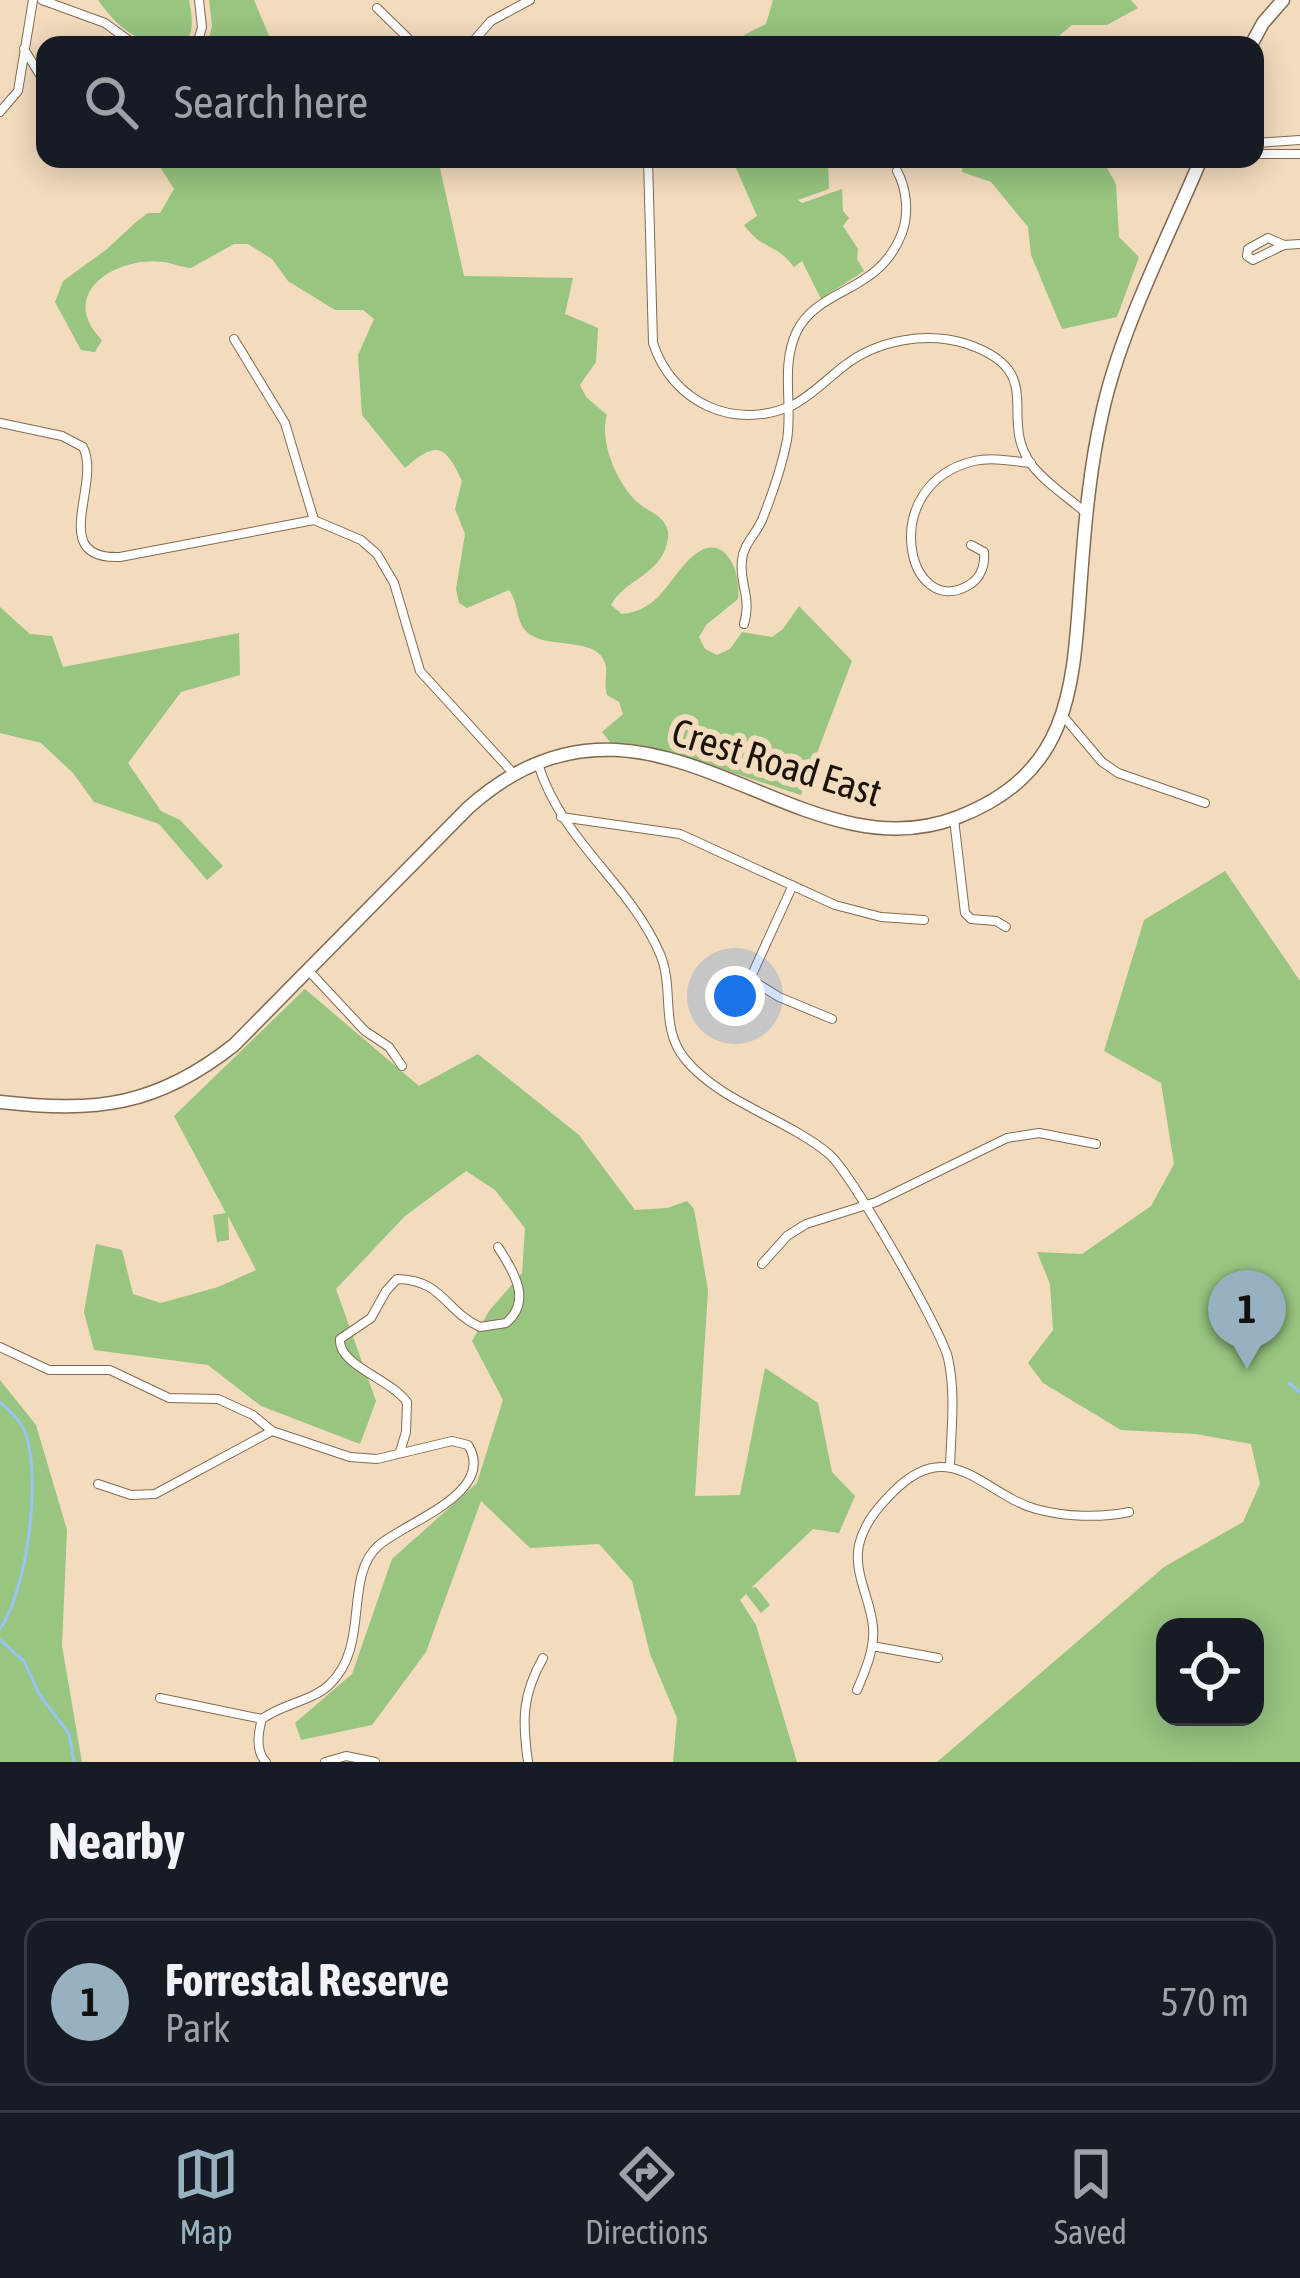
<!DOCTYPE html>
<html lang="en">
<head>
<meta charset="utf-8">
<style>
  body { margin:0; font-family:"Asap Condensed",sans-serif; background:#242831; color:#f1f3f6 }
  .controls { position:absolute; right:36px; bottom:36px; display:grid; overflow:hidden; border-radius:24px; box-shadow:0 6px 30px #0003 }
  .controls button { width:108px; height:108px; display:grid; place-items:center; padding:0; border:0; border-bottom:3px solid #363941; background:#171b24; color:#f1f3f6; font:60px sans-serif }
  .you { position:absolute; left:735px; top:996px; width:42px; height:42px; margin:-30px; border:9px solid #fff; border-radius:50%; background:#1a73e8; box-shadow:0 0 0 18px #1a73e833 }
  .badge { display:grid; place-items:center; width:78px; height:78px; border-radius:50%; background:#98b1c0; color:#111; font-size:39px; font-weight:700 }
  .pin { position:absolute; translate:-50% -99px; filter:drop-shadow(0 3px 6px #0008) }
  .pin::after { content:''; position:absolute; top:63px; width:42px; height:36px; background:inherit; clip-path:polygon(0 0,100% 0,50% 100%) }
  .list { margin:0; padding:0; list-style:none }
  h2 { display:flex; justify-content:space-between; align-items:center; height:156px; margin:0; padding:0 48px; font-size:51px }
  h2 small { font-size:39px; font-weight:400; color:#9ea1a6 }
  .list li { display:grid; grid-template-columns:78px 1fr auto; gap:36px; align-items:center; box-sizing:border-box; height:168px; margin:0 24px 24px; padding:0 24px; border:3px solid #363941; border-radius:24px }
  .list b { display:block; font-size:45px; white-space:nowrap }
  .list p { margin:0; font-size:39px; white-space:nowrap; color:#9ea1a6 }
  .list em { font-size:39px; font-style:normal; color:#9ea1a6 }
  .icon { flex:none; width:66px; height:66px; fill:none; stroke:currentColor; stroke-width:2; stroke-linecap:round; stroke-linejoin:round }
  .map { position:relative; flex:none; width:1300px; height:1762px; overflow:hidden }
  .search { position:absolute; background:#171b24; box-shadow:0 6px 30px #0003; left:36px; right:36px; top:36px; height:132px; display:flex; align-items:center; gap:30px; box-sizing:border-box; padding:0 42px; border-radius:24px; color:#9ea1a6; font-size:45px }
  .sheet { height:348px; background:#171b24 }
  nav { display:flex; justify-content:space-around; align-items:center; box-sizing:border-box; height:168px; border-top:3px solid #363941; background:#171b24; font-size:33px; color:#9ea1a6 }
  nav a { display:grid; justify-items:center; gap:6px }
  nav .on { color:#98b1c0 }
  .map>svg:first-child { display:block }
</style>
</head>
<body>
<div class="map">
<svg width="1300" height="1762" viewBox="0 0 1300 1762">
  <rect width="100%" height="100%" fill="#f3dbbe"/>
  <g fill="#98c580" fill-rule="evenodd">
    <path d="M98 0H189C192 16 195 32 184 45 142 45 123 35 98 0Z"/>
    <polygon points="209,0 254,0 273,45 207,45 212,26"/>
    <polygon points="773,0 1131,0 1138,8 1107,25 1072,25 1048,45 748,45 744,35 766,24"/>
    <path d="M155 159H438L464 276 573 278 565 314 598 328 596 362 580 385 586 397 607 415C599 440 616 482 636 501 645 510 660 514 665 524 669 531 669 537 667 543 660 575 624 580 611 605L622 614C661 610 667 579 693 556 724 529 742 572 738 599L706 625 699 637 705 649 717 655 730 649 742 632 772 637 783 629 799 606 852 661 801 795 675 754 610 742 602 732 623 714 619 702 607 695C604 684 607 676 606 666 600 635 548 650 528 633 515 622 519 603 509 590L467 608 459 603 456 589 465 534 455 509 462 481C445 444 436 441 405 468L362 415 358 355 374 319 363 310H335L288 281 272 259 248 244H234L191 268C180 267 172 263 163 262 116 256 56 294 102 340L95 352 81 350 55 302 63 281 107 249 137 221 148 213H160L174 189Z"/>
    <path d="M732 159H828L829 189 798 200 802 203 842 189 843 211 849 218 843 226 858 249 857 259 864 271 821 299 802 261 794 267C776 243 762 250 744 225L757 216Z"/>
    <polygon points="963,159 1102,159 1116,184 1119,237 1139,257 1117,317 1062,329 1031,255 1028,227 991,182 962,172"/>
    <polygon points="0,607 30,634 52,636 63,667 239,633 240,675 181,692 128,763 161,811 180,820 223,866 207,880 159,824 94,802 73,773 41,743 0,733"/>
    <path d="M1225 871 1300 981V1762H937L1164 1567 1243 1522 1260 1484 1251 1444 1196 1434 1121 1430 1043 1383 1028 1363 1053 1330 1050 1284 1037 1252 1082 1254 1151 1206 1174 1164 1161 1083 1104 1051 1144 920ZM1165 1627H1255V1717H1165Z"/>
    <polygon points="305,989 419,1086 478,1054 579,1135 635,1210 667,1208 687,1201 694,1209 708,1290 695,1496 740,1495 765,1368 818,1403 832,1472 855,1496 839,1533 813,1529 751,1588 756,1587 770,1605 761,1613 746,1594 740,1600 756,1625 797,1762 673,1762 677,1718 650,1654 632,1581 599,1544 530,1548 481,1501 426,1652 372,1725 301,1740 295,1723 352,1674 392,1559 477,1483 503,1400 472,1341 489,1311 522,1273 525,1228 495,1190 466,1171 405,1216 336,1289 376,1401 360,1444 261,1406 208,1365 94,1350 84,1312 96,1244 122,1250 133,1294 161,1303 218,1287 256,1270 228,1216 229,1240 217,1242 213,1215 226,1213 174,1116"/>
    <polygon points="0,1380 36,1425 67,1530 62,1646 82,1762 0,1762"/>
  </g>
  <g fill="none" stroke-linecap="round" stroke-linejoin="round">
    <g stroke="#98c3f6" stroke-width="3">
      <polyline points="1289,1383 1300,1392"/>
      <path d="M0 1402C8 1410 20 1419 24 1430 43 1475 27 1590 0 1629"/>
      <polyline points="0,1640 24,1661 39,1694 69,1734 74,1762"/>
    </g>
    <defs>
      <g id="street">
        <polyline points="42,0 105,23 135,45"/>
        <polyline points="377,8 415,45"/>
        <polyline points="197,45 202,27 199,0"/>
        <polyline points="470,45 491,21 530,0"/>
        <polyline points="24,49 45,83"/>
        <polyline points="0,112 18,91 33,0"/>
        <polyline points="1255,143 1300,140"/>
        <polyline points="1255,154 1300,154"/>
        <polyline points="63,159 63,160"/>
        <path d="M648 159 653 343C672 402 734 432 793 405 812 395 827 379 844 366 877 340 927 331 967 344 1049 372 997 416 1031 464 1044 482 1069 498 1086 513"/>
        <polyline points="1167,159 1172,159"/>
        <polyline points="1284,245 1268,238 1248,249 1247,256 1253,260 1284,245 1300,244"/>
        <polyline points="234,339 285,423 314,520"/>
        <path d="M0 423 62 436 83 447C102 484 47 560 120 557L314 520 361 540 377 554 394 583 420 671 513 773"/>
        <path d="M971 545 984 552C985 565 981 578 969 585 908 622 875 485 974 461 992 457 1012 461 1031 463"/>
        <path d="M744 624C752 597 739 584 742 560 743 545 756 534 762 520 772 495 782 466 787 440 793 404 780 366 797 331 820 286 879 294 902 233 909 214 907 189 897 171"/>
        <polyline points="1063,716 1102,762 1118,773 1205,803"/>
        <path d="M538 764C563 843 629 882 660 954 675 989 659 1027 685 1059 721 1103 786 1118 829 1154 851 1173 941 1329 948 1358 956 1393 951 1432 950 1467"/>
        <polyline points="561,817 680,834 835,905 881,917 924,920"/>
        <polyline points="954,819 965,913 971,919 996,921 1006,927"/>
        <polyline points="792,887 750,979 779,997 832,1019"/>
        <polyline points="308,970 365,1031 389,1047 402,1066"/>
        <polyline points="762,1264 787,1236 806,1224 876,1202 1007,1138 1039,1133 1096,1144"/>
        <path d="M0 1347 49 1370H110L169 1398 218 1399 253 1415 272 1431 350 1457 377 1459 452 1441 468 1445C498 1493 403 1523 378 1546 343 1578 371 1646 329 1685 312 1701 282 1704 262 1719 258 1733 255 1751 266 1762"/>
        <path d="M400 1452 406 1432 407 1402C389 1378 338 1365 340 1339L371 1318 386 1291 397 1279C443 1280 444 1310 480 1327L506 1323C533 1300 513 1271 498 1247"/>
        <polyline points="98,1484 131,1495 155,1494 272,1431"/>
        <polyline points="872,1646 938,1658"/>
        <path d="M857 1690C865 1671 875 1649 873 1627 871 1600 853 1573 859 1545 864 1523 879 1506 894 1491 951 1434 983 1494 1036 1509 1065 1517 1100 1518 1129 1512"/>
        <polyline points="160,1698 262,1719"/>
        <polyline points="325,1762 346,1756 375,1762"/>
        <path d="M528 1762C522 1720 522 1695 543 1658"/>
      </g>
      <g id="secondary">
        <polyline points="1251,45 1263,23 1283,0"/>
        <path d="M0 1102C96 1113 157 1106 234 1045L468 808C650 645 793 882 958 817 1074 772 1073 683 1081 577 1085 522 1090 467 1102 414 1120 330 1168 238 1201 159"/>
      </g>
    </defs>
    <use href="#street" stroke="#806b51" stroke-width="10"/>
    <use href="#secondary" stroke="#806b51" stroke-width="15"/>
    <use href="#street" stroke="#fff" stroke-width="8"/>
    <use href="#secondary" stroke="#fff" stroke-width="12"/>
  </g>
  <g text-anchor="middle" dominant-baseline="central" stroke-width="12" stroke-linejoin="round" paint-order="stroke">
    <g font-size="39" fill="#1b1309" stroke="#f3dbbe">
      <text transform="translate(777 762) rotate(17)">Crest Road East</text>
    </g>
  </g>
</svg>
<div class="controls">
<button><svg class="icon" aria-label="locate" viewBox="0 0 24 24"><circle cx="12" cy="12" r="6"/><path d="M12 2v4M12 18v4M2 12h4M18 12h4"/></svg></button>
</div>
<div class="you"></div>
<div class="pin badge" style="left:1247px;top:1369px">1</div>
<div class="search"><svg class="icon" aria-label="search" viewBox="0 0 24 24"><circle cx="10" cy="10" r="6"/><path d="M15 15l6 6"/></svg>Search here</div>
</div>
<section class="sheet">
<h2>Nearby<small></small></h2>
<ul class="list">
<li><span class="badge">1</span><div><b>Forrestal Reserve</b><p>Park</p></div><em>570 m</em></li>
</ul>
</section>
<nav>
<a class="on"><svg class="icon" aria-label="map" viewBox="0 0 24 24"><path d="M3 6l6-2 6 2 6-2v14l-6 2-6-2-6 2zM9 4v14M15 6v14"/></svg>Map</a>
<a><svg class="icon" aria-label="directions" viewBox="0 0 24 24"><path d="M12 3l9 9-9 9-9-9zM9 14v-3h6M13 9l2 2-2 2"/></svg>Directions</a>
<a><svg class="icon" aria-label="saved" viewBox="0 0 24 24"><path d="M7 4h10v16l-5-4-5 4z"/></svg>Saved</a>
</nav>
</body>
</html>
